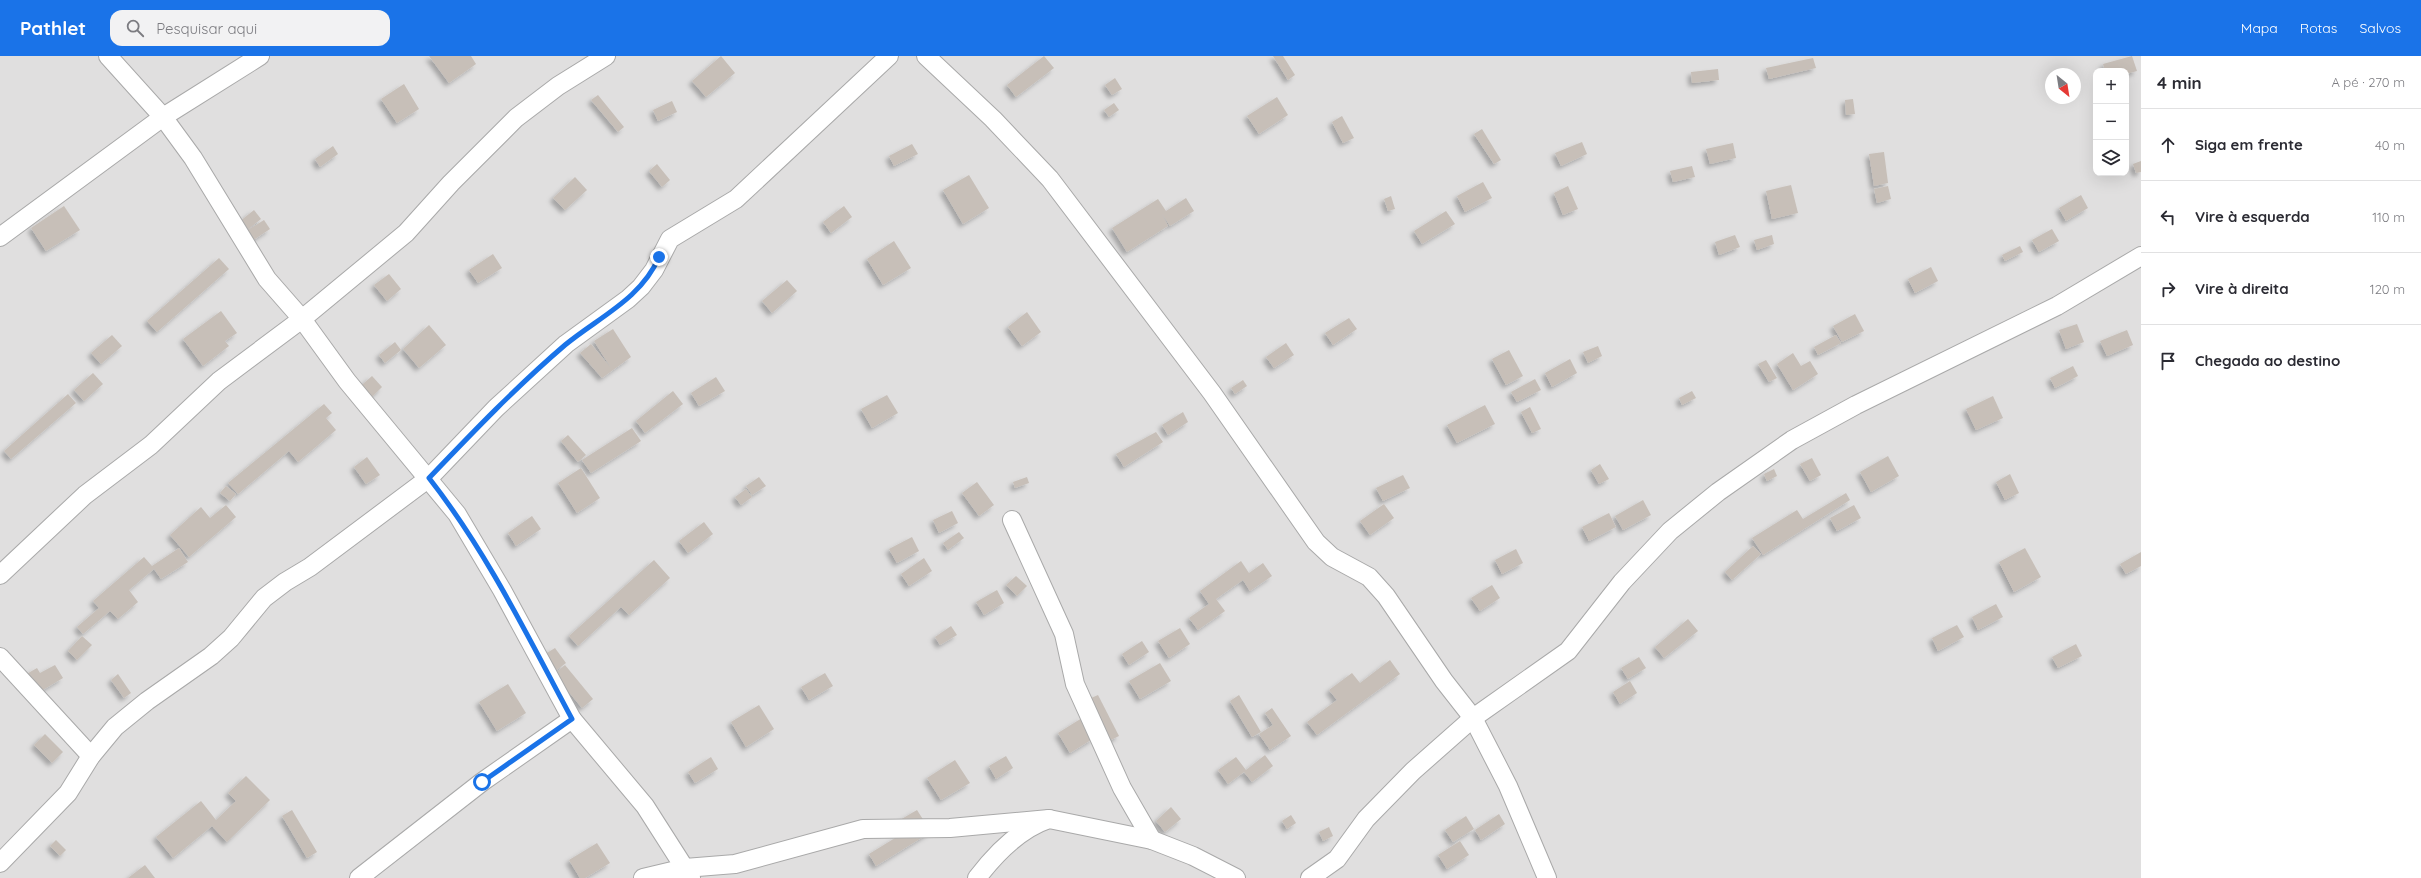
<!DOCTYPE html>
<html lang="pt">
<head>
<meta charset="utf-8">
<style>
  body { margin:0; font-family:Quicksand,sans-serif; background:#f2f2f3; color:#2b2b33 }
  .controls { position:absolute; right:12px; top:12px; display:grid; overflow:hidden; border-radius:8px; box-shadow:0 4px 16px #0002 }
  .controls button { width:36px; height:36px; display:grid; place-items:center; padding:0; border:0; border-bottom:1px solid #e1e1e2; background:#fff; color:#2b2b33; font:20px sans-serif }
  .compass { position:absolute; left:2045px; top:12px; width:36px; height:36px; border-radius:50%; background:#fff; box-shadow:0 4px 16px #0002; rotate:150deg }
  .stop { position:absolute; width:12px; height:12px; margin:-9px; border:3px solid #1a73e8; border-radius:50%; background:#fff }
  .stop.end { background:#1a73e8; border-color:#fff; box-shadow:0 1px 4px #0008 }
  .list { margin:0; padding:0; list-style:none }
  h2 { display:flex; justify-content:space-between; align-items:center; height:52px; margin:0; padding:0 16px; font-size:17px }
  h2 small { font-size:13px; font-weight:400; color:#7c7c81 }
  .list li { display:grid; grid-template-columns:26px 1fr auto; gap:12px; align-items:center; box-sizing:border-box; height:72px; padding:0 16px; border-top:1px solid #e1e1e2 }
  .list b { display:block; font-size:15px; white-space:nowrap }
  .list em { font-size:13px; font-style:normal; color:#7c7c81 }
  .icon { flex:none; width:22px; height:22px; fill:none; stroke:currentColor; stroke-width:2; stroke-linecap:round; stroke-linejoin:round }
  .map { position:relative; flex:none; width:2141px; height:822px; overflow:hidden }
  header { display:flex; align-items:center; gap:24px; box-sizing:border-box; height:56px; padding:0 20px; background:#1a73e8; color:#fff }
  header strong { font-size:19px }
  nav { display:flex; gap:22px; margin-inline-start:auto; font-size:14px }
  .search { width:280px; height:36px; background:#f2f2f3; display:flex; align-items:center; gap:10px; box-sizing:border-box; padding:0 14px; border-radius:12px; color:#7c7c81; font-size:15px }
  main { display:flex }
  aside { flex:1; background:#fff }
  .map>svg:first-child { display:block }
</style>
</head>
<body>
<header>
<strong>Pathlet</strong>
<div class="search"><svg class="icon" aria-label="search" viewBox="0 0 24 24"><circle cx="10" cy="10" r="6"/><path d="M15 15l6 6"/></svg>Pesquisar aqui</div>
<nav><a>Mapa</a><a>Rotas</a><a>Salvos</a></nav>
</header>
<main>
<div class="map">
<svg width="2141" height="822" viewBox="0 0 2141 822">
  <defs>
    <filter id="shadow"><feDropShadow dx="-3.5" dy="3.5" stdDeviation="2" flood-color="#0004"/></filter>
  </defs>
  <rect width="100%" height="100%" fill="#f2efe9"/>
  <path fill="#e0dfdf" fill-rule="evenodd" d="M0 0H2141V822H0ZM2096 15H2126V117H2096ZM2051 18H2075V42H2051Z"/>
  <g fill="#c7bfb8" filter="url(#shadow)">
    <polygon points="429,0 471,0 476,8 449,27"/>
    <polygon points="721,0 735,17 706,41 692,25"/>
    <polygon points="1044,0 1054,12 1016,41 1007,29"/>
    <polygon points="1273,0 1283,0 1295,19 1288,24"/>
    <polygon points="2132,0 2137,15 2126,18 2126,15 2105,15 2103,8"/>
    <polygon points="1813,2 1816,12 1769,23 1766,12"/>
    <polygon points="1718,13 1719,24 1692,27 1691,16"/>
    <polygon points="1115,22 1122,33 1112,39 1105,29"/>
    <polygon points="404,28 419,53 397,67 381,43"/>
    <polygon points="598,39 624,71 618,76 591,44"/>
    <polygon points="1277,41 1288,59 1259,78 1247,60"/>
    <polygon points="1853,43 1855,58 1846,59 1845,44"/>
    <polygon points="672,45 677,56 658,65 653,54"/>
    <polygon points="1114,47 1119,54 1109,61 1104,54"/>
    <polygon points="1342,60 1354,82 1343,87 1332,66"/>
    <polygon points="1482,73 1501,104 1494,108 1474,78"/>
    <polygon points="1582,86 1587,98 1561,110 1555,97"/>
    <polygon points="1733,87 1736,102 1710,108 1706,93"/>
    <polygon points="912,88 918,98 894,110 889,100"/>
    <polygon points="333,90 338,98 320,111 315,103"/>
    <polygon points="1884,96 1888,127 1874,130 1869,98"/>
    <polygon points="2141,105 2141,116 2136,117 2133,108"/>
    <polygon points="657,108 670,124 662,131 649,115"/>
    <polygon points="1692,110 1695,121 1673,126 1670,115"/>
    <polygon points="969,119 989,152 963,168 943,134"/>
    <polygon points="575,121 587,134 565,154 553,142"/>
    <polygon points="1483,126 1492,142 1465,156 1457,140"/>
    <polygon points="1791,129 1798,157 1772,163 1766,135"/>
    <polygon points="1568,130 1578,153 1563,159 1554,137"/>
    <polygon points="1888,130 1891,143 1877,147 1874,133"/>
    <polygon points="2081,139 2088,152 2066,165 2059,152"/>
    <polygon points="1391,140 1395,153 1388,155 1384,143"/>
    <polygon points="1186,142 1194,155 1170,170 1162,158 1168,170 1127,196 1112,172 1158,143 1166,155"/>
    <polygon points="64,150 80,174 46,195 31,172"/>
    <polygon points="844,150 852,161 831,177 823,166"/>
    <polygon points="254,154 261,163 246,175 239,166"/>
    <polygon points="1446,155 1455,168 1422,188 1414,175"/>
    <polygon points="264,164 270,173 249,187 243,177"/>
    <polygon points="2052,173 2059,185 2039,196 2032,184"/>
    <polygon points="1735,179 1740,191 1719,199 1715,186"/>
    <polygon points="1772,179 1774,188 1757,194 1754,184"/>
    <polygon points="894,185 911,212 883,229 867,203"/>
    <polygon points="2020,190 2023,196 2005,205 2002,199"/>
    <polygon points="493,198 502,212 478,227 469,214"/>
    <polygon points="219,202 229,213 157,276 147,265"/>
    <polygon points="1931,211 1938,225 1915,237 1908,223"/>
    <polygon points="389,218 401,233 387,245 374,229"/>
    <polygon points="787,224 797,235 772,257 762,245"/>
    <polygon points="221,255 237,277 225,285 229,290 203,310 183,283"/>
    <polygon points="1027,256 1041,276 1022,290 1008,271"/>
    <polygon points="1855,258 1864,275 1842,286 1833,270"/>
    <polygon points="1349,262 1357,273 1333,289 1325,277"/>
    <polygon points="2077,268 2084,286 2066,293 2059,274"/>
    <polygon points="429,269 446,289 419,312 403,293"/>
    <polygon points="613,273 631,301 602,322 580,297 591,288 611,312 594,285"/>
    <polygon points="2127,274 2133,289 2107,300 2100,285"/>
    <polygon points="112,279 122,290 101,308 91,297"/>
    <polygon points="1836,279 1841,287 1818,299 1814,291"/>
    <polygon points="395,286 401,294 385,307 379,299"/>
    <polygon points="1286,287 1294,299 1274,312 1266,301"/>
    <polygon points="1598,290 1602,300 1588,307 1583,296"/>
    <polygon points="1509,294 1523,320 1506,329 1492,303"/>
    <polygon points="1793,297 1801,310 1810,305 1818,318 1793,334 1777,308"/>
    <polygon points="1570,303 1577,317 1552,331 1545,317"/>
    <polygon points="1766,304 1777,322 1769,326 1758,308"/>
    <polygon points="2073,310 2078,320 2055,332 2050,322"/>
    <polygon points="93,317 103,328 84,345 74,334"/>
    <polygon points="372,320 382,331 366,347 355,335"/>
    <polygon points="716,321 725,335 699,350 691,337"/>
    <polygon points="1535,323 1541,334 1517,346 1511,336"/>
    <polygon points="1243,324 1247,330 1235,338 1231,332"/>
    <polygon points="673,335 683,348 645,377 636,365"/>
    <polygon points="1692,335 1696,342 1682,349 1679,342"/>
    <polygon points="68,338 76,347 11,403 4,395"/>
    <polygon points="887,339 898,357 872,372 861,353"/>
    <polygon points="1993,340 2003,362 1976,374 1966,353"/>
    <polygon points="324,348 332,357 326,362 336,374 298,406 289,395 238,438 228,427"/>
    <polygon points="1485,349 1495,368 1457,387 1447,369"/>
    <polygon points="1530,351 1541,373 1532,377 1521,356"/>
    <polygon points="1183,356 1188,366 1168,379 1162,369"/>
    <polygon points="632,372 641,385 591,417 582,404"/>
    <polygon points="1156,376 1163,386 1124,411 1116,398"/>
    <polygon points="568,379 586,399 578,406 561,385"/>
    <polygon points="1888,400 1899,420 1871,436 1860,416"/>
    <polygon points="367,401 380,419 366,428 354,411"/>
    <polygon points="1812,402 1821,419 1810,425 1800,408"/>
    <polygon points="1600,408 1609,423 1599,428 1591,414"/>
    <polygon points="581,412 600,442 577,457 558,427"/>
    <polygon points="1774,413 1777,420 1767,425 1764,418"/>
    <polygon points="2010,418 2019,437 2005,444 1996,426"/>
    <polygon points="1403,419 1410,432 1383,445 1376,432"/>
    <polygon points="759,421 766,430 752,439 746,430"/>
    <polygon points="1027,421 1029,427 1015,432 1013,426"/>
    <polygon points="977,426 994,449 979,460 962,437"/>
    <polygon points="226,430 236,438 230,445 220,437"/>
    <polygon points="746,433 752,441 741,449 735,441"/>
    <polygon points="1846,437 1850,444 1763,499 1752,482 1797,454 1803,463"/>
    <polygon points="1643,444 1651,459 1623,474 1615,460"/>
    <polygon points="1384,448 1394,462 1370,479 1360,465"/>
    <polygon points="226,449 236,461 189,501 170,479 201,451 210,462"/>
    <polygon points="1854,449 1861,462 1837,475 1830,462"/>
    <polygon points="952,455 958,467 939,477 933,464"/>
    <polygon points="1609,457 1616,471 1589,485 1582,471"/>
    <polygon points="532,460 541,473 516,490 508,477"/>
    <polygon points="704,466 713,478 688,497 679,485"/>
    <polygon points="959,476 964,482 948,494 943,487"/>
    <polygon points="912,481 919,495 897,507 889,493"/>
    <polygon points="1753,490 1761,498 1732,524 1725,516"/>
    <polygon points="179,492 188,506 161,523 154,513 129,534 138,546 118,563 110,555 83,578 77,571 99,552 93,545 144,501 152,510"/>
    <polygon points="2025,492 2041,521 2014,536 1999,506"/>
    <polygon points="1516,493 1523,507 1502,518 1495,504"/>
    <polygon points="2141,496 2141,510 2126,518 2120,508"/>
    <polygon points="924,502 932,515 909,530 901,518"/>
    <polygon points="654,504 670,522 629,559 621,551 578,590 569,580"/>
    <polygon points="1241,505 1249,517 1263,507 1272,520 1250,535 1243,524 1216,543 1225,555 1198,574 1189,562 1209,548 1200,535"/>
    <polygon points="1016,520 1027,530 1017,540 1006,529"/>
    <polygon points="1492,529 1500,542 1480,555 1471,542"/>
    <polygon points="997,534 1004,547 984,559 976,546"/>
    <polygon points="1996,548 2003,561 1978,574 1972,561"/>
    <polygon points="1688,563 1698,575 1664,602 1655,591"/>
    <polygon points="1957,569 1964,581 1938,595 1932,582"/>
    <polygon points="951,570 957,579 940,589 935,581"/>
    <polygon points="1180,572 1190,588 1169,602 1158,585"/>
    <polygon points="82,580 92,589 77,604 68,595"/>
    <polygon points="1142,585 1149,596 1129,609 1122,598"/>
    <polygon points="2076,588 2082,600 2058,612 2052,601"/>
    <polygon points="555,592 566,607 554,616 542,600"/>
    <polygon points="1639,601 1646,612 1628,623 1621,612"/>
    <polygon points="1390,604 1400,618 1317,679 1307,666 1337,644 1329,634 1352,617 1360,627"/>
    <polygon points="1160,607 1171,625 1140,643 1129,625"/>
    <polygon points="55,609 63,622 36,638 25,619 37,612 40,617"/>
    <polygon points="565,609 593,643 582,652 554,618"/>
    <polygon points="825,617 833,630 809,644 801,631"/>
    <polygon points="118,618 131,637 124,642 111,624"/>
    <polygon points="1630,625 1637,637 1620,648 1613,636"/>
    <polygon points="508,628 526,657 497,675 479,646"/>
    <polygon points="1098,639 1119,680 1111,684 1089,643"/>
    <polygon points="1239,639 1261,676 1252,681 1230,645"/>
    <polygon points="759,649 774,673 746,691 731,666"/>
    <polygon points="1272,652 1291,680 1270,694 1259,678 1273,669 1265,657"/>
    <polygon points="1082,662 1094,682 1070,697 1058,677"/>
    <polygon points="45,678 63,696 52,707 34,689"/>
    <polygon points="1265,699 1273,710 1252,726 1244,716 1228,728 1218,714 1236,701 1246,714"/>
    <polygon points="1006,700 1013,712 996,723 989,710"/>
    <polygon points="711,701 718,713 695,727 688,716"/>
    <polygon points="955,704 970,727 941,744 927,722"/>
    <polygon points="246,720 270,744 227,786 212,770 173,802 156,781 201,745 216,764 236,745 228,737"/>
    <polygon points="1171,751 1181,763 1165,776 1156,765"/>
    <polygon points="292,754 317,796 307,802 282,760"/>
    <polygon points="917,754 931,776 876,810 869,798 900,779 893,768"/>
    <polygon points="1499,758 1505,768 1481,784 1475,774"/>
    <polygon points="1291,759 1296,767 1287,773 1282,765"/>
    <polygon points="1466,760 1474,773 1453,786 1445,774"/>
    <polygon points="1329,771 1333,780 1323,785 1319,776"/>
    <polygon points="56,784 66,794 60,800 50,790"/>
    <polygon points="1460,785 1469,799 1447,813 1438,799"/>
    <polygon points="597,787 610,807 585,822 580,822 569,804"/>
    <polygon points="145,809 155,822 128,822"/>
  </g>
  <g fill="none" stroke-linecap="round" stroke-linejoin="round">
    <defs>
      <g id="minor">
        <polyline points="108,0 163,61 193,102 267,223 302,263 347,325 457,458 502,534 572,663 645,750 691,822"/>
        <polyline points="926,0 993,63 1050,123 1212,337 1316,486 1332,501 1369,521 1386,540 1444,625 1473,662 1508,730 1547,822"/>
        <polyline points="0,181 163,61 260,0"/>
        <polyline points="1012,464 1064,578 1075,628 1122,732 1152,784"/>
        <polyline points="0,519 85,439 151,389 219,325 302,263 406,177 451,127 516,62 558,30 606,0"/>
        <polyline points="0,601 91,700"/>
        <polyline points="0,807 68,737 91,700 115,671 147,645 211,600 231,582 264,542 285,526 310,511 429,422 496,352 566,288 628,243 641,231 654,214 670,183 736,143 889,0"/>
        <polyline points="359,822 482,726 572,663"/>
        <polyline points="643,822 685,812 735,808 863,773 950,772 1049,763"/>
        <path d="M977 822C996 797 1019 773 1049 763L1152 784 1193 800 1236 822"/>
        <polyline points="1310,822 1337,803 1366,763 1413,715 1473,662 1568,595 1622,526 1670,475 1718,436 1792,384 1856,349 2057,250 2141,200"/>
      </g>
    </defs>
    <use href="#minor" stroke="#a9a9a9" stroke-width="20"/>
    <use href="#minor" stroke="#fff" stroke-width="18"/>
  </g>
  <g fill="none" stroke-linecap="round" stroke-linejoin="round">
    <path stroke="#1a73e8" stroke-width="5" d="M482 726 572 663C528 581 487 496 429 422 473 376 517 330 565 289 599 261 641 243 659 201"/>
  </g>
</svg>
<div class="controls">
<button>+</button>
<button>−</button>
<button><svg class="icon" aria-label="layers" viewBox="0 0 24 24"><path d="M12 4l9 5-9 5-9-5zM3 14l9 5 9-5"/></svg></button>
</div>
<svg class="compass" viewBox="-18 -18 36 36"><path d="M0-13l5 13h-10z" fill="#e53935"/><path d="M0 13l5-13h-10z" fill="#7c7c81"/></svg>
<div class="stop" style="left:482px;top:726px"></div>
<div class="stop end" style="left:659px;top:201px"></div>
</div>
<aside>
<h2>4 min<small>A pé · 270 m</small></h2>
<ul class="list">
<li><svg class="icon" aria-label="ahead" viewBox="0 0 24 24"><path d="M12 20V5M6 11l6-6 6 6"/></svg><div><b>Siga em frente</b></div><em>40 m</em></li>
<li><svg class="icon" aria-label="left" viewBox="0 0 24 24"><path d="M17 20v-9H6M10 6l-5 5 5 5"/></svg><div><b>Vire à esquerda</b></div><em>110 m</em></li>
<li><svg class="icon" aria-label="right" viewBox="0 0 24 24"><path d="M7 20v-9h11M14 6l5 5-5 5"/></svg><div><b>Vire à direita</b></div><em>120 m</em></li>
<li><svg class="icon" aria-label="arrive" viewBox="0 0 24 24"><path d="M6 21V4h12l-3 4 3 4H6"/></svg><div><b>Chegada ao destino</b></div></li>
</ul>
</aside>
</main>
</body>
</html>
